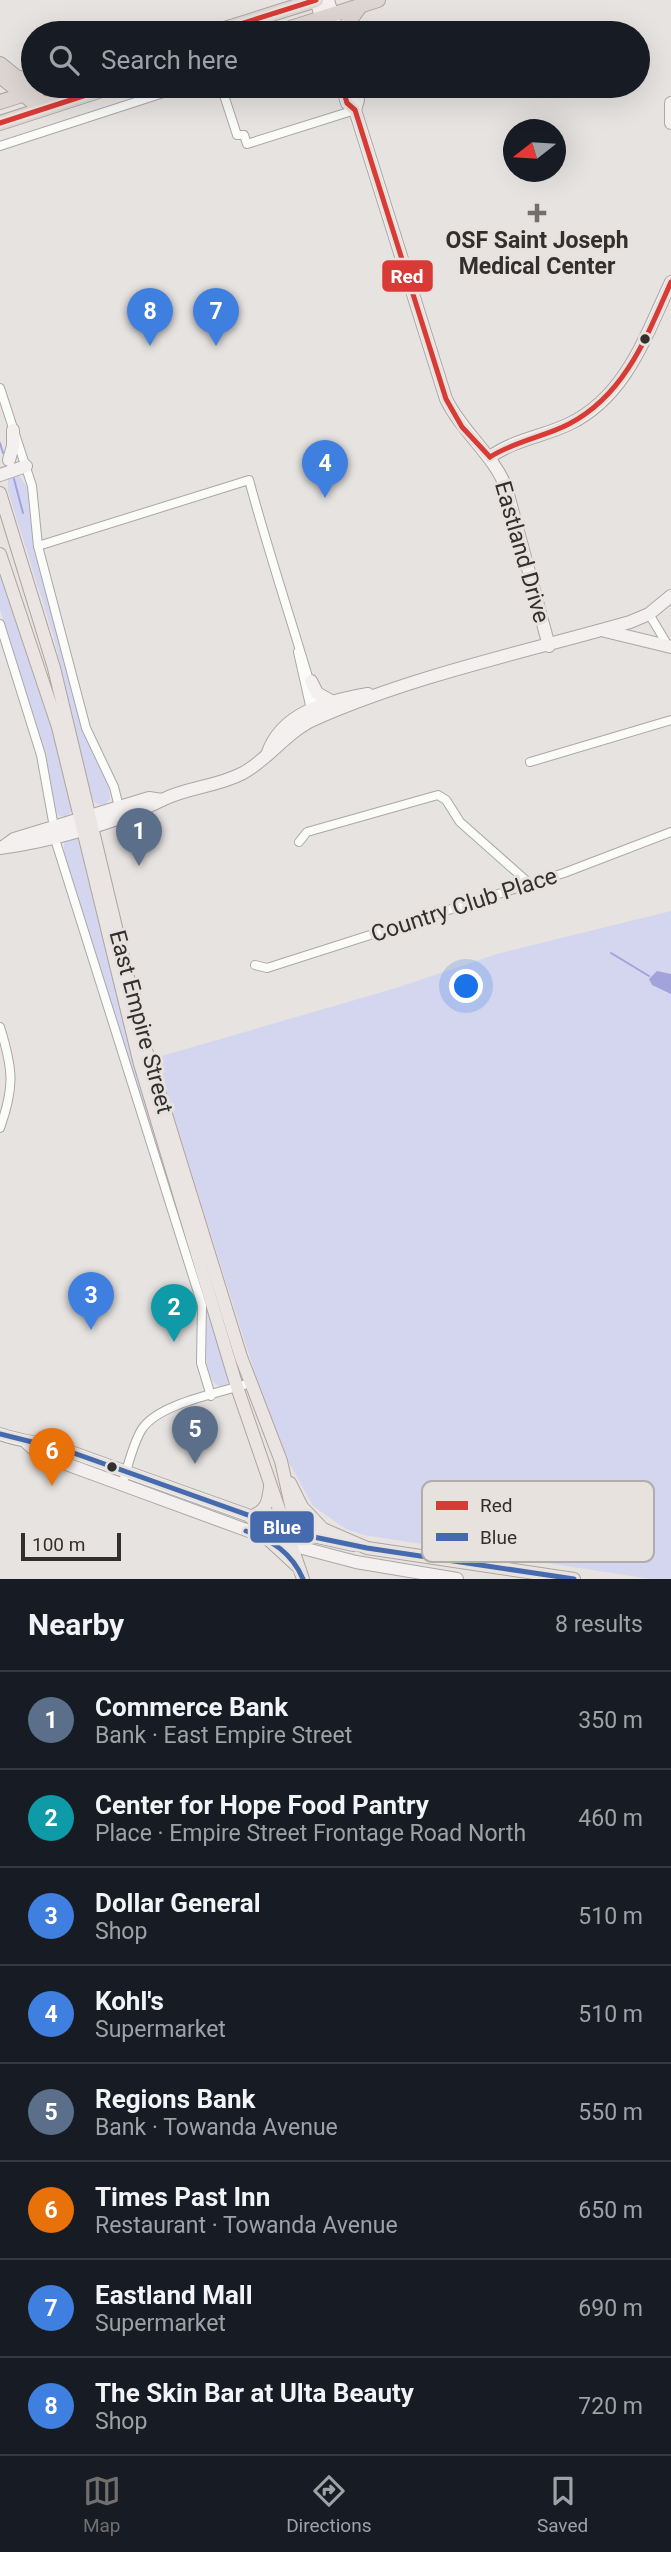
<!DOCTYPE html>
<html lang="en">
<head>
<meta charset="utf-8">
<style>
  body { margin:0; font-family:Roboto,sans-serif; background:#20242c; color:#f1f3f6 }
  .compass { position:absolute; left:503px; top:119px; width:63px; height:63px; border-radius:50%; background:#171b24; box-shadow:0 7px 28px #0002; rotate:253deg }
  .scale { position:absolute; left:21px; bottom:18px; width:100px; box-sizing:border-box; padding-left:7px; border:4px solid #32302f; border-top:0; font-size:19px; line-height:24px; white-space:nowrap; color:#32302f; -webkit-text-stroke:5px #e8e2df; paint-order:stroke }
  .you { position:absolute; left:467px; top:987px; width:24px; height:24px; margin:-18px; border:5px solid #fff; border-radius:50%; background:#1a73e8; box-shadow:0 0 0 10px #1a73e833 }
  .badge { display:grid; place-items:center; width:46px; height:46px; border-radius:50%; background:#716f6d; color:#fff; font-size:23px; font-weight:700 }
  .pin { position:absolute; translate:-50% -58px; filter:drop-shadow(0 2px 4px #0008) }
  .pin::after { content:''; position:absolute; top:37px; width:24px; height:21px; background:inherit; clip-path:polygon(0 0,100% 0,50% 100%) }
  .list { margin:0; padding:0; list-style:none }
  h2 { display:flex; justify-content:space-between; align-items:center; height:91px; margin:0; padding:0 28px; font-size:30px }
  h2 small { font-size:23px; font-weight:400; color:#9ea1a6 }
  .list li { display:grid; grid-template-columns:46px 1fr auto; gap:21px; align-items:center; box-sizing:border-box; height:98px; padding:0 28px; border-top:2px solid #363941 }
  .list b { display:block; font-size:26px; white-space:nowrap }
  .list p { margin:0; font-size:23px; white-space:nowrap; color:#9ea1a6 }
  .list em { font-size:23px; font-style:normal; color:#9ea1a6 }
  .icon { flex:none; width:38px; height:38px; fill:none; stroke:currentColor; stroke-width:2; stroke-linecap:round; stroke-linejoin:round }
  .map { position:relative; flex:none; width:671px; height:1579px; overflow:hidden }
  .search { position:absolute; background:#171b24; box-shadow:0 7px 28px #0002; left:21px; right:21px; top:21px; height:77px; display:flex; align-items:center; gap:18px; box-sizing:border-box; padding:0 24px; border-radius:38px; color:#9ea1a6; font-size:26px }
  .sheet { height:875px; background:#171b24 }
  nav { display:flex; justify-content:space-around; align-items:center; box-sizing:border-box; height:98px; border-top:2px solid #363941; background:#171b24; font-size:19px; color:#9ea1a6 }
  nav a { display:grid; justify-items:center; gap:4px }
  nav .on { color:#716f6d }
  .map>svg:first-child { display:block }
</style>
</head>
<body>
<div class="map">
<svg width="671" height="1579" viewBox="0 0 671 1579">
  <rect width="100%" height="100%" fill="#e6e3e1"/>
  <g fill="#d4d5ef">
    <polygon points="18,474 28,489 34,546 82,726 109,789 110,799 104,806 94,802 91,794 54,638 8,491 8,478"/>
    <polygon points="0,571 54,733 72,803 72,811 66,817 59,816 53,805 45,755 0,609"/>
    <path d="M75 836 82 845 126 1030 228 1378 227 1385 222 1387C198 1382 209 1327 206 1307L64 853V841Z"/>
    <polygon points="671,911 671,1579 651,1579 364,1535 346,1529 313,1506 287,1459 258,1383 155,1058 396,988 497,954"/>
  </g>
  <polygon fill="#a2a3db" points="657,971 671,974 671,994 652,985 649,979"/>
  <g fill="none" stroke-linecap="round" stroke-linejoin="round">
    <g stroke="#a2a3db" stroke-width="2">
      <polyline points="0,443 3,453"/>
      <polyline points="14,479 23,513"/>
      <polyline points="611,953 649,976"/>
    </g>
    <defs>
      <g id="street">
        <polyline points="221,86 237,135 244,135 247,144 355,110"/>
        <polyline points="0,146 185,86"/>
        <polyline points="0,388 32,486 38,546 86,728 114,787 119,807"/>
        <path d="M38 546 249 480C270 558 296 634 318 711"/>
        <polyline points="649,614 667,644"/>
        <polyline points="0,624 41,755 54,827"/>
        <polyline points="298,652 312,714"/>
        <polyline points="530,762 671,720"/>
        <polyline points="54,836 202,1305 201,1363 211,1396"/>
        <polyline points="299,842 307,832 438,795 446,800 460,822 530,884"/>
        <polyline points="255,965 267,968 564,873 671,832"/>
        <path d="M0 1027C13 1069 15 1086 0 1128"/>
        <path d="M122 1485C128 1467 132 1445 142 1429 159 1403 221 1393 250 1383"/>
      </g>
      <g id="secondary">
        <polyline points="316,0 326,33"/>
        <polyline points="328,0 338,33"/>
        <path d="M342 86 347 103 355 110 446 399C462 432 492 453 506 487L549 646"/>
        <polyline points="354,86 358,100 355,110"/>
        <polyline points="671,103 671,123"/>
        <path d="M490 457C515 439 542 437 569 424 626 397 646 335 671 282"/>
        <polyline points="9,460 13,446 13,430"/>
        <polyline points="0,475 26,466"/>
        <polyline points="605,631 671,647"/>
        <polyline points="311,681 317,693 333,702"/>
        <path d="M267 755C281 712 328 701 368 694"/>
        <polyline points="3,847 14,839 149,798 162,800"/>
        <path d="M0 848C48 842 119 822 162 800 187 787 217 787 243 773 269 759 287 731 315 719 415 675 525 652 630 622L649 614 671 596"/>
        <path d="M0 1434C23 1442 45 1443 68 1451L295 1532 353 1545"/>
        <polyline points="27,1443 39,1454 276,1541 356,1562 457,1579"/>
      </g>
      <g id="primary">
        <polyline points="0,493 54,668 143,1040 241,1357 281,1461 294,1519 292,1546"/>
        <polyline points="0,554 58,727 140,1064 237,1387 303,1579"/>
        <polyline points="290,1483 302,1507 323,1529 367,1548 574,1579"/>
        <path d="M250 1517C266 1511 268 1504 270 1487"/>
        <polyline points="268,1539 296,1565"/>
      </g>
      <g id="highway">
        <polyline points="212,33 316,0"/>
        <polyline points="275,33 378,0"/>
        <polyline points="344,33 347,24 361,5"/>
        <polyline points="0,64 16,77 33,82"/>
        <polyline points="0,76 33,102 53,104"/>
        <polyline points="0,102 50,86"/>
        <polyline points="0,123 114,86"/>
      </g>
    </defs>
    <use href="#street" stroke="#aaa8a7" stroke-width="10"/>
    <use href="#secondary" stroke="#aaa8a7" stroke-width="14"/>
    <use href="#primary" stroke="#ada49e" stroke-width="14"/>
    <use href="#highway" stroke="#ada49e" stroke-width="16"/>
    <use href="#street" stroke="#fbfbfa" stroke-width="8"/>
    <use href="#secondary" stroke="#f3f0ef" stroke-width="12"/>
    <use href="#primary" stroke="#eae5e2" stroke-width="12"/>
    <use href="#highway" stroke="#ded6d2" stroke-width="14"/>
    <defs>
      <g id="bus-1">
        <polyline points="212,33 316,0"/>
        <polyline points="342,86 347,103 355,110 446,399 462,427 490,457"/>
        <polyline points="0,123 114,86"/>
        <path d="M490 457C515 441 544 437 569 424 625 395 647 336 671 282"/>
      </g>
      <g id="bus-2">
        <polyline points="0,1434 68,1451 304,1535 367,1548 574,1579"/>
        <path d="M246 1531C272 1540 292 1553 303 1579"/>
      </g>
    </defs>
    <use href="#bus-1" stroke="#e8e2df" stroke-width="10"/>
    <use href="#bus-2" stroke="#e8e2df" stroke-width="10"/>
    <use href="#bus-1" stroke="#d83b35" stroke-width="5"/>
    <use href="#bus-2" stroke="#456bae" stroke-width="5"/>
  </g>
  <path fill="#716f6d" stroke="#e8e2df" stroke-width="2.5" d="M533.5 202.5h7v7h7v7h-7v7h-7v-7h-7v-7h7z"/>
  <g fill="#32302f" stroke="#e8e2df" stroke-width="2.5">
    <circle cx="645" cy="339" r="6"/>
    <circle cx="112" cy="1467" r="6"/>
  </g>
  <g text-anchor="middle" dominant-baseline="central" stroke-width="6" stroke-linejoin="round" paint-order="stroke">
    <g font-size="23" font-weight="bold" fill="#32302f" stroke="#e8e2df">
      <text x="537" y="240">OSF Saint Joseph<tspan x="537" dy="26">Medical Center</tspan></text>
    </g>
    <g font-size="23" fill="#32302f" stroke="#e8e2df">
      <text transform="translate(522 552) rotate(74)">Eastland Drive</text>
      <text transform="translate(464 905) rotate(-18)">Country Club Place</text>
      <text transform="translate(141 1022) rotate(75)">East Empire Street</text>
    </g>
  </g>
  <rect x="422" y="1481" width="232" height="81" rx="10" fill="#e8e2df" stroke="#b1adaa" stroke-width="2"/>
  <rect x="436" y="1501" width="32" height="9" fill="#d83b35"/>
  <rect x="436" y="1533" width="32" height="8" fill="#456bae"/>
  <g font-size="19" fill="#32302f">
    <text x="480" y="1512">Red</text>
    <text x="480" y="1544">Blue</text>
  </g>
  <g stroke="#e8e2df" stroke-width="2.5">
    <rect x="381" y="259" width="53" height="34" rx="7" fill="#d83b35"/>
    <rect x="249" y="1510" width="66" height="34" rx="7" fill="#456bae"/>
  </g>
  <g font-size="19" text-anchor="middle" font-weight="bold" fill="#fff">
    <text x="407" y="283">Red</text>
    <text x="282" y="1534">Blue</text>
  </g>
</svg>
<svg class="compass" viewBox="-18 -18 36 36"><path d="M0-13l5 13h-10z" fill="#e53935"/><path d="M0 13l5-13h-10z" fill="#9ea1a6"/></svg>
<div class="scale">100 m</div>
<div class="you"></div>
<div class="pin badge" style="left:139px;top:866px;background:#5c6f8a">1</div>
<div class="pin badge" style="left:174px;top:1342px;background:#0f9aa8">2</div>
<div class="pin badge" style="left:91px;top:1330px;background:#3f7fe0">3</div>
<div class="pin badge" style="left:325px;top:498px;background:#3f7fe0">4</div>
<div class="pin badge" style="left:195px;top:1464px;background:#5c6f8a">5</div>
<div class="pin badge" style="left:52px;top:1486px;background:#e8710a">6</div>
<div class="pin badge" style="left:216px;top:346px;background:#3f7fe0">7</div>
<div class="pin badge" style="left:150px;top:346px;background:#3f7fe0">8</div>
<div class="search"><svg class="icon" aria-label="search" viewBox="0 0 24 24"><circle cx="10" cy="10" r="6"/><path d="M15 15l6 6"/></svg>Search here</div>
</div>
<section class="sheet">
<h2>Nearby<small>8 results</small></h2>
<ul class="list">
<li><span class="badge" style="background:#5c6f8a">1</span><div><b>Commerce Bank</b><p>Bank · East Empire Street</p></div><em>350 m</em></li>
<li><span class="badge" style="background:#0f9aa8">2</span><div><b>Center for Hope Food Pantry</b><p>Place · Empire Street Frontage Road North</p></div><em>460 m</em></li>
<li><span class="badge" style="background:#3f7fe0">3</span><div><b>Dollar General</b><p>Shop</p></div><em>510 m</em></li>
<li><span class="badge" style="background:#3f7fe0">4</span><div><b>Kohl's</b><p>Supermarket</p></div><em>510 m</em></li>
<li><span class="badge" style="background:#5c6f8a">5</span><div><b>Regions Bank</b><p>Bank · Towanda Avenue</p></div><em>550 m</em></li>
<li><span class="badge" style="background:#e8710a">6</span><div><b>Times Past Inn</b><p>Restaurant · Towanda Avenue</p></div><em>650 m</em></li>
<li><span class="badge" style="background:#3f7fe0">7</span><div><b>Eastland Mall</b><p>Supermarket</p></div><em>690 m</em></li>
<li><span class="badge" style="background:#3f7fe0">8</span><div><b>The Skin Bar at Ulta Beauty</b><p>Shop</p></div><em>720 m</em></li>
</ul>
</section>
<nav>
<a class="on"><svg class="icon" aria-label="map" viewBox="0 0 24 24"><path d="M3 6l6-2 6 2 6-2v14l-6 2-6-2-6 2zM9 4v14M15 6v14"/></svg>Map</a>
<a><svg class="icon" aria-label="directions" viewBox="0 0 24 24"><path d="M12 3l9 9-9 9-9-9zM9 14v-3h6M13 9l2 2-2 2"/></svg>Directions</a>
<a><svg class="icon" aria-label="saved" viewBox="0 0 24 24"><path d="M7 4h10v16l-5-4-5 4z"/></svg>Saved</a>
</nav>
</body>
</html>
